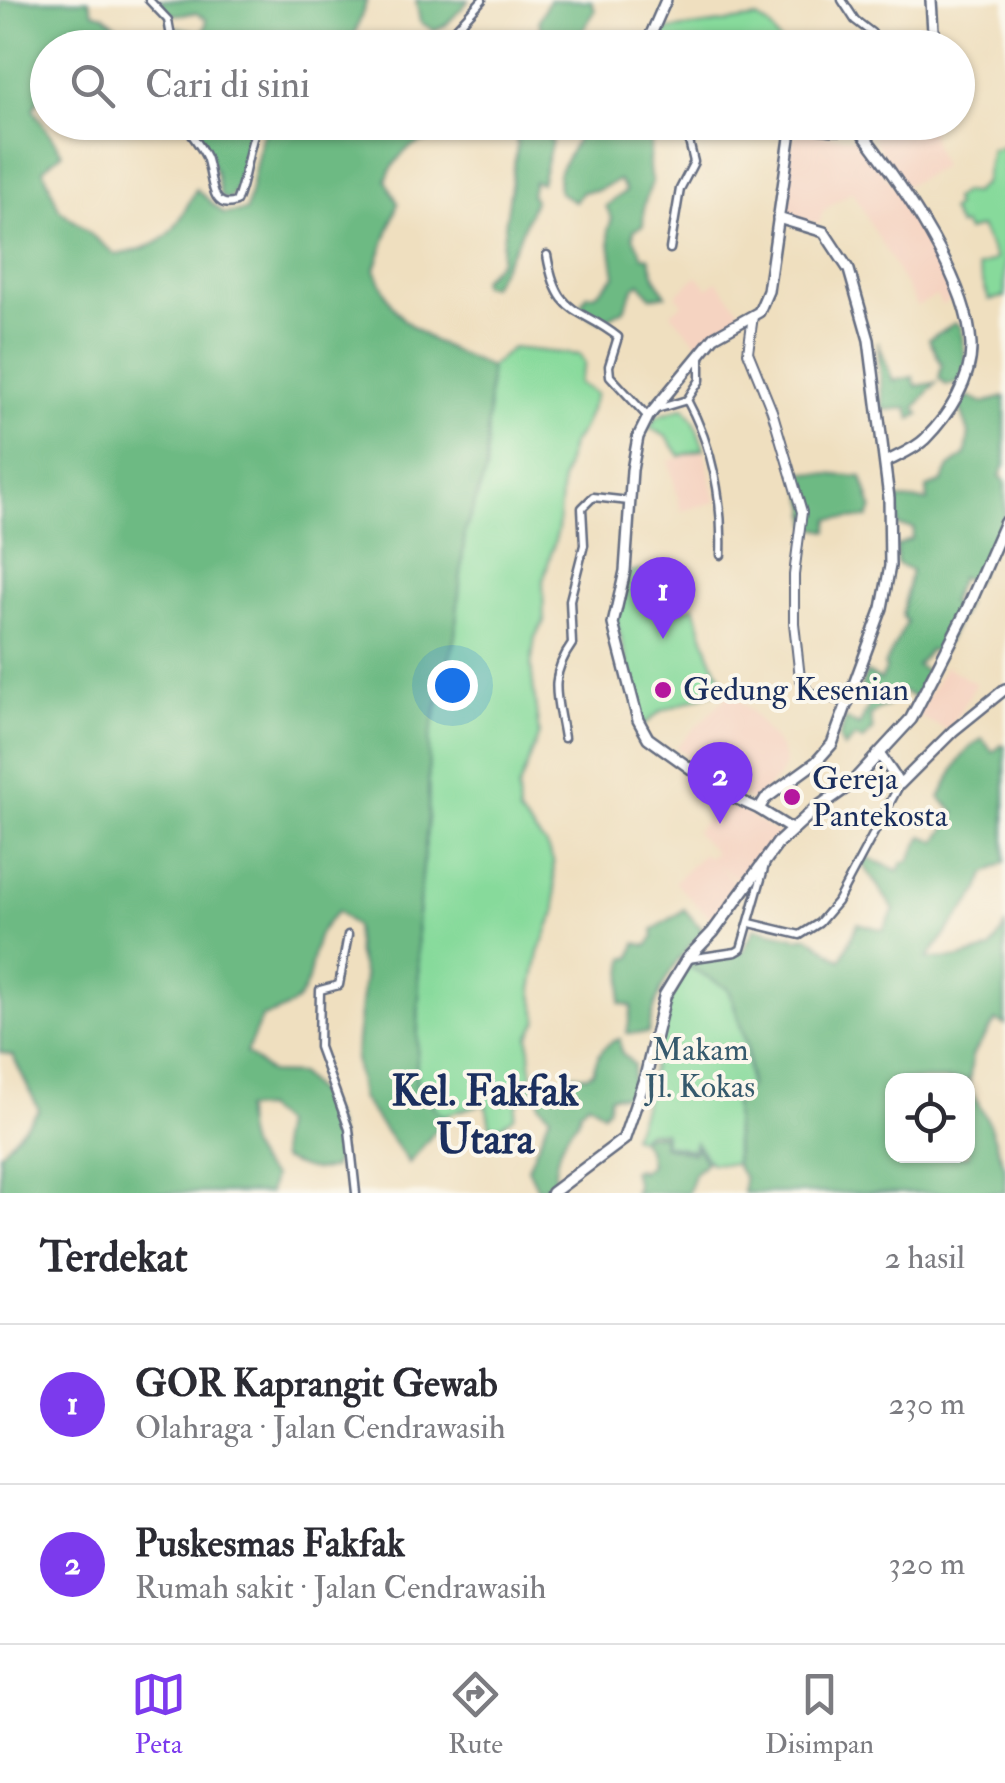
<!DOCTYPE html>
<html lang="id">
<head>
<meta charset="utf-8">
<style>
  body { margin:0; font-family:"IM FELL Double Pica",serif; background:#f2f2f3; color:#2b2b33 }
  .controls { position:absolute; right:30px; bottom:30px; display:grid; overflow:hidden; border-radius:20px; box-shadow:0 2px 8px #0004 }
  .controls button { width:90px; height:90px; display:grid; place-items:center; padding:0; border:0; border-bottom:2px solid #e1e1e2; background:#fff; color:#2b2b33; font:50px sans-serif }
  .you { position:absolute; left:452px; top:685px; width:35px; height:35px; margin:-25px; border:8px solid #fff; border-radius:50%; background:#1a73e8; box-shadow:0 0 0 15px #1a73e833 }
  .badge { display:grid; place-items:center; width:65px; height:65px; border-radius:50%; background:#7c3aed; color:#fff; font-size:32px; font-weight:700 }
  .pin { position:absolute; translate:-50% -82px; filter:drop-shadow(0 2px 5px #0008) }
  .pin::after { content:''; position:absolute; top:52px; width:35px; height:30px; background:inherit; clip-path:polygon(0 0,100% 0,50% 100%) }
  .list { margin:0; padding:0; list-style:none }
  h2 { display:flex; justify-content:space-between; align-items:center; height:130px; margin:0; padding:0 40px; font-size:42px }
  h2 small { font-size:32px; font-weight:400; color:#7c7c81 }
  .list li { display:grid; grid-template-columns:65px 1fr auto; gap:30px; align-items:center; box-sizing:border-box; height:160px; padding:0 40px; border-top:2px solid #e1e1e2 }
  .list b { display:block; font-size:38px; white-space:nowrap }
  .list p { margin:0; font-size:32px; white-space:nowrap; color:#7c7c81 }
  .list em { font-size:32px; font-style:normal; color:#7c7c81 }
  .icon { flex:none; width:55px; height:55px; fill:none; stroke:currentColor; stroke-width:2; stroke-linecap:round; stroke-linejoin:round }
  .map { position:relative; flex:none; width:1005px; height:1193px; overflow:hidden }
  .search { position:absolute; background:#fff; box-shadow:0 2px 8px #0004; left:30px; right:30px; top:30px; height:110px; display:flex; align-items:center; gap:25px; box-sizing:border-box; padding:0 35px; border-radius:55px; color:#7c7c81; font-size:38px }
  .sheet { height:450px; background:#fff }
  nav { display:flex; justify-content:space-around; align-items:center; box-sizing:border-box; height:140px; border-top:2px solid #e1e1e2; background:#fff; font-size:28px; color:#7c7c81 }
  nav a { display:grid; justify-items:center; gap:5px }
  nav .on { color:#7c3aed }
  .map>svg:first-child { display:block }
</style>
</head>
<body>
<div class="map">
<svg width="1005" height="1193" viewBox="0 0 1005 1193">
  <rect width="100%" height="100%" fill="#fbf7ec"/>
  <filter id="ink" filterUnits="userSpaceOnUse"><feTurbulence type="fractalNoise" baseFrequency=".01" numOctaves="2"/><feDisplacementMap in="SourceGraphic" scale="20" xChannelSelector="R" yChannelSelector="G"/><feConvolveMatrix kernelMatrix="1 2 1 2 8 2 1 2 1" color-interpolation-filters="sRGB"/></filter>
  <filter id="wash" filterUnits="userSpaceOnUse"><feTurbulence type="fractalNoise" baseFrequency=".0048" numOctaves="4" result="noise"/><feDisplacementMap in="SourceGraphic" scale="40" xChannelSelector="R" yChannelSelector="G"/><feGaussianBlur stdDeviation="2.25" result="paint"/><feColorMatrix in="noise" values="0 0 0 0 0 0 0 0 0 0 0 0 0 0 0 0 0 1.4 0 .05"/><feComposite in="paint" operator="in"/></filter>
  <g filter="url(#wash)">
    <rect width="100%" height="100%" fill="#efdfbf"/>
    <g fill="#f5d3c1">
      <polygon points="871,123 930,123 933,143 942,167 905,186 880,151 873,137"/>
      <polygon points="799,131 860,140 910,209 940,265 953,299 942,305 936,296 917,306 852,191 823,211 819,224 784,215 792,139"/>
      <polygon points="697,276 708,288 717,281 743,314 717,327 699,345 671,313 683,303 676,295"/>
      <polygon points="704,450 716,502 681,511 669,461"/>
      <polygon points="945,666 976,684 949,731 917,716"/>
      <polygon points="731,692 752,712 780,748 785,762 782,772 755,802 744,798 676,747"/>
      <polygon points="724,799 779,834 743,884 716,864 740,886 715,923 674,882 704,853 709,858 715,852 695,832"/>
    </g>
    <g fill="#87da9b" stroke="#51847c" stroke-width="2.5">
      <polygon points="757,18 770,27 783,47 656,47 655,41 662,31"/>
      <polygon points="1005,147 1005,297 989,300 978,267 996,259 980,227 967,231 963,225 958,226 950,210 955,207 953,199 963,192 973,193 984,183 991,149"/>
      <polygon points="512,348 580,355 585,364 578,383 596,394 582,430 571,445 562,480 558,530 543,581 544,622 535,637 531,666 539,734 518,790 519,814 545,844 553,860 556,910 539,953 532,989 538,1020 529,1037 533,1091 517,1104 514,1117 500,1126 490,1126 486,1103 441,1116 416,1087 419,996 417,923 428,819 429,740 455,636 465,531 486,471 490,367"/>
      <polygon points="684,407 694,421 704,449 680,456 667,437 650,428 656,417"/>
      <polygon points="631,571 643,572 664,616 694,606 710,655 726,688 661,711 643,726 616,619"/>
      <path d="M688 966 729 989 746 1045 749 1086 734 1102 735 1164 710 1163 695 1142 692 1150 664 1144V1132H646L637 1139 632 1136C658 1082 651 1015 688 966Z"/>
    </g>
    <g fill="#6dba83" stroke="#447470" stroke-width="2.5" fill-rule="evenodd">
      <path d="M0 0H89L93 12 104 15 127 35 124 47 48 48 47 85 33 109 62 153 43 169 59 209 116 255C170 244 172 236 196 189L224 214 246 211 262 136 279 123H373L375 131 382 134 402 123H469C434 150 408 128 386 180L398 203 375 269C380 281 385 294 392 305 409 334 460 355 490 367L486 471 465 531 455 636 429 740 428 819 417 923 419 996 416 1086 445 1119 409 1163 361 1098 355 1058 364 977 357 951 355 926 338 911C331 919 321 928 318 937 304 979 317 1003 262 1017L246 1053 270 1073 299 1074C327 1099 348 1130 333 1168 313 1173 300 1167 281 1159L279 1141 282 1124 264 1108 244 1109C244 1138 249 1159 273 1177L269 1193H0V1153L39 1110 13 1056 0 1052Z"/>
      <polygon points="158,0 367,0 350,47 181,48 177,27 200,32 206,27 206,19 196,13 170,15"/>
      <polygon points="416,0 469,0 446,25 434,30 420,22"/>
      <polygon points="549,0 592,1 595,11 572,47 540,47 543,43 539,20"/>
      <path d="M195 123H253C246 147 245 181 229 200L221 197 216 173Z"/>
      <polygon points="515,123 549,123 545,135 552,141 541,183 534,181 531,194 534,201 518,240 491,286 482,285 481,280 500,260 517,146"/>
      <path d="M592 123H656L659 127C649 140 646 167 652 182L644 204 643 225 634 230 633 237 643 256 649 257 656 279 666 295 651 297 640 283 634 287 624 309 603 321 590 316 581 305 587 295 596 294 615 276 608 230 612 219 606 206 626 191 619 180 598 190 582 192 575 202 559 192 558 174 580 133Z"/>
      <polygon points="955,323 961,327 966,365 960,382 946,385 939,378 942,365 929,339"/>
      <polygon points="878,342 893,381 913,377 916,386 936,383 915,408 920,414 911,419 908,408 883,410"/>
      <polygon points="969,397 983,403 1005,397 1005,465 1000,476 1005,481 1005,515 975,581 960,577 950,603 957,607 964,602 966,604 942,651 929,650 917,666 930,673 916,698 898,690 889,705 878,709 870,717 873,730 862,741 856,737 844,748 839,738 846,719 859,726 870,704 860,692 866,672 881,680 886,668 884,666 907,622 902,615 911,571 897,564 896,546 912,539 914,528 898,526 897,499 928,501 927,488 942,482 949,467 966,455 969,433 959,405"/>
      <polygon points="797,472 862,477 872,508 868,518 830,519 828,531 809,527 807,505"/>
      <path d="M982 739 993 752 1002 745 1005 747V862L985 874 978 892 927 959 960 958 991 949 1005 927V1025L996 1020 972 1056 969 1088 988 1121 1005 1168V1193H743L744 1178 736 1165 734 1103 750 1086 747 1045 729 989 688 966 691 962 743 951 755 928 798 938 808 936 841 960 858 923 883 930 894 910 862 863 868 858 899 871 903 862 909 861 923 836 937 842 956 813 940 798C951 776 960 751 982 739ZM892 1080H968V1156H892Z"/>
      <path d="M684 909 703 931C670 967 658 986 648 1033H627L632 1006 620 1003 625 958H631L636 943 647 946 654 937 653 931C663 921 674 919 684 909Z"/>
      <path d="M620 1039 621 1052 634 1065 631 1095 610 1096 608 1108 603 1113 588 1102 580 1110C579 1121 576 1122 569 1131 559 1145 553 1168 555 1185L538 1189 528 1168 550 1115 540 1105 538 1091 544 1084 566 1082 573 1074 586 1076 593 1072C597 1056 603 1043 620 1039Z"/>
      <polygon points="647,1135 662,1135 663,1146 693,1153 696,1147 706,1162 694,1174 688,1193 634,1193 637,1186 632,1171 638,1169 639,1172 650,1165 647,1149 640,1139"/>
    </g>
  </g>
  <g filter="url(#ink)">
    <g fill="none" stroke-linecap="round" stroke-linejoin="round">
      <defs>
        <g id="minor">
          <polyline points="149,0 168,20 173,48"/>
          <polyline points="842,0 855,20 872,33 877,48"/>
          <polyline points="438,48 482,0"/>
          <path d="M185 122C190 135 200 144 206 157 213 174 209 212 236 202 247 177 247 147 259 122"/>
          <polyline points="670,249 680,189 694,162 686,129"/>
          <path d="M547 255C558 319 578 305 618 337L609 366 610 376 648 417"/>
          <path d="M687 400C713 447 723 502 721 555"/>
          <polyline points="657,409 687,400 700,380 700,354"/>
          <path d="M564 738C558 699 547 679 572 644L570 600 584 545 582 508 593 497 629 501"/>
          <polyline points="750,923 800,935 819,923 837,902 900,784"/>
          <polyline points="348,935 339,985 320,990 319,1047 349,1129 356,1193"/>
          <polyline points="688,959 736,952 741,949 765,865"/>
        </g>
        <polyline id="tertiary" points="753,316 748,352 772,411 802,512 794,575 794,623 800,678 809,693 849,702"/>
        <g id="secondary">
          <polyline points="645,48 666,0"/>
          <polyline points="929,48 933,31 931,0"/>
          <polyline points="675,122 686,129 773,122"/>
          <path d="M775 122C798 123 850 139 865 122"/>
          <path d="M859 129C899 181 968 278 971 345 972 379 949 415 925 439 915 449 899 455 886 462"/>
          <polyline points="880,755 900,784 953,731 1005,689"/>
          <polyline points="759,809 765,799 816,762 832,744 882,608 890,566 889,498 869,340 849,270 824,232 778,218"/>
          <polyline points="791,829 759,809 726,794 648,738 638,720 613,624 625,571 632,470 638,437 648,417 714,337 759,312 768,291 792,124"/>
        </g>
        <polyline id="primary" points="552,1193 624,1139 646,1075 665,995 687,959 713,932 778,843 814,810 851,784 911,719 967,610 1005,523"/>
      </defs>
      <use href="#minor" stroke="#656d80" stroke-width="11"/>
      <use href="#tertiary" stroke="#656d80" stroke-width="12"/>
      <use href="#secondary" stroke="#656d80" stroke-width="14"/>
      <use href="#primary" stroke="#656d80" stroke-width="15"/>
      <use href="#minor" stroke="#fff" stroke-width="6"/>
      <use href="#tertiary" stroke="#fff" stroke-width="8"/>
      <use href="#secondary" stroke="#fff" stroke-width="9"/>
      <use href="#primary" stroke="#fff" stroke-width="10"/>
    </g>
  </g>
  <g fill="#b5179e" stroke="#fbf7ec" stroke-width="4">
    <circle cx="663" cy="690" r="10"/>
    <circle cx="792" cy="797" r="10"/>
  </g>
  <g text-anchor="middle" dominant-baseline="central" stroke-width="8" stroke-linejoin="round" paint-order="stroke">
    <g font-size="32" fill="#1b2f5e" stroke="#fbf7ec" text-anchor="start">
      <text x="683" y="690">Gedung Kesenian</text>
      <text x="812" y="779">Gereja<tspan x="812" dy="37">Pantekosta</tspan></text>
    </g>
    <g font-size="32" fill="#365a6d" stroke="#fbf7ec">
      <text x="700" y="1050">Makam<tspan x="700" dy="37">Jl. Kokas</tspan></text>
    </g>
    <g font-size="42" font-weight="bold" fill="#1b2f5e" stroke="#fbf7ec">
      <text x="485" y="1092">Kel. Fakfak<tspan x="485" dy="48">Utara</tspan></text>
    </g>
  </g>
</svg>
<div class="controls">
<button><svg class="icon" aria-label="locate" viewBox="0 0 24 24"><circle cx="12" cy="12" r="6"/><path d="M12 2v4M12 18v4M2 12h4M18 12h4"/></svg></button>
</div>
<div class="you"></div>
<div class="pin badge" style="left:663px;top:639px">1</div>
<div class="pin badge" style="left:720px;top:824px">2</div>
<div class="search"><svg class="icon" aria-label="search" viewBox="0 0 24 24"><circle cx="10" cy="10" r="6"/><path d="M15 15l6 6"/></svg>Cari di sini</div>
</div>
<section class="sheet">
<h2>Terdekat<small>2 hasil</small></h2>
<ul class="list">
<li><span class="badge">1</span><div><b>GOR Kaprangit Gewab</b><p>Olahraga · Jalan Cendrawasih</p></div><em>230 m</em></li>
<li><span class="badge">2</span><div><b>Puskesmas Fakfak</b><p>Rumah sakit · Jalan Cendrawasih</p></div><em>320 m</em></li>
</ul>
</section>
<nav>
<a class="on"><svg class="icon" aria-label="map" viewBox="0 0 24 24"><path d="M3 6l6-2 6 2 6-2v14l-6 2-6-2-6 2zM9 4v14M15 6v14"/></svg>Peta</a>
<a><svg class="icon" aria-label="directions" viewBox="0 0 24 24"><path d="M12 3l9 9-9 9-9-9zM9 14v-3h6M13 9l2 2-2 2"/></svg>Rute</a>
<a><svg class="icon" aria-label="saved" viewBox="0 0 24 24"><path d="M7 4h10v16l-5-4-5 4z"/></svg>Disimpan</a>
</nav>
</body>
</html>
